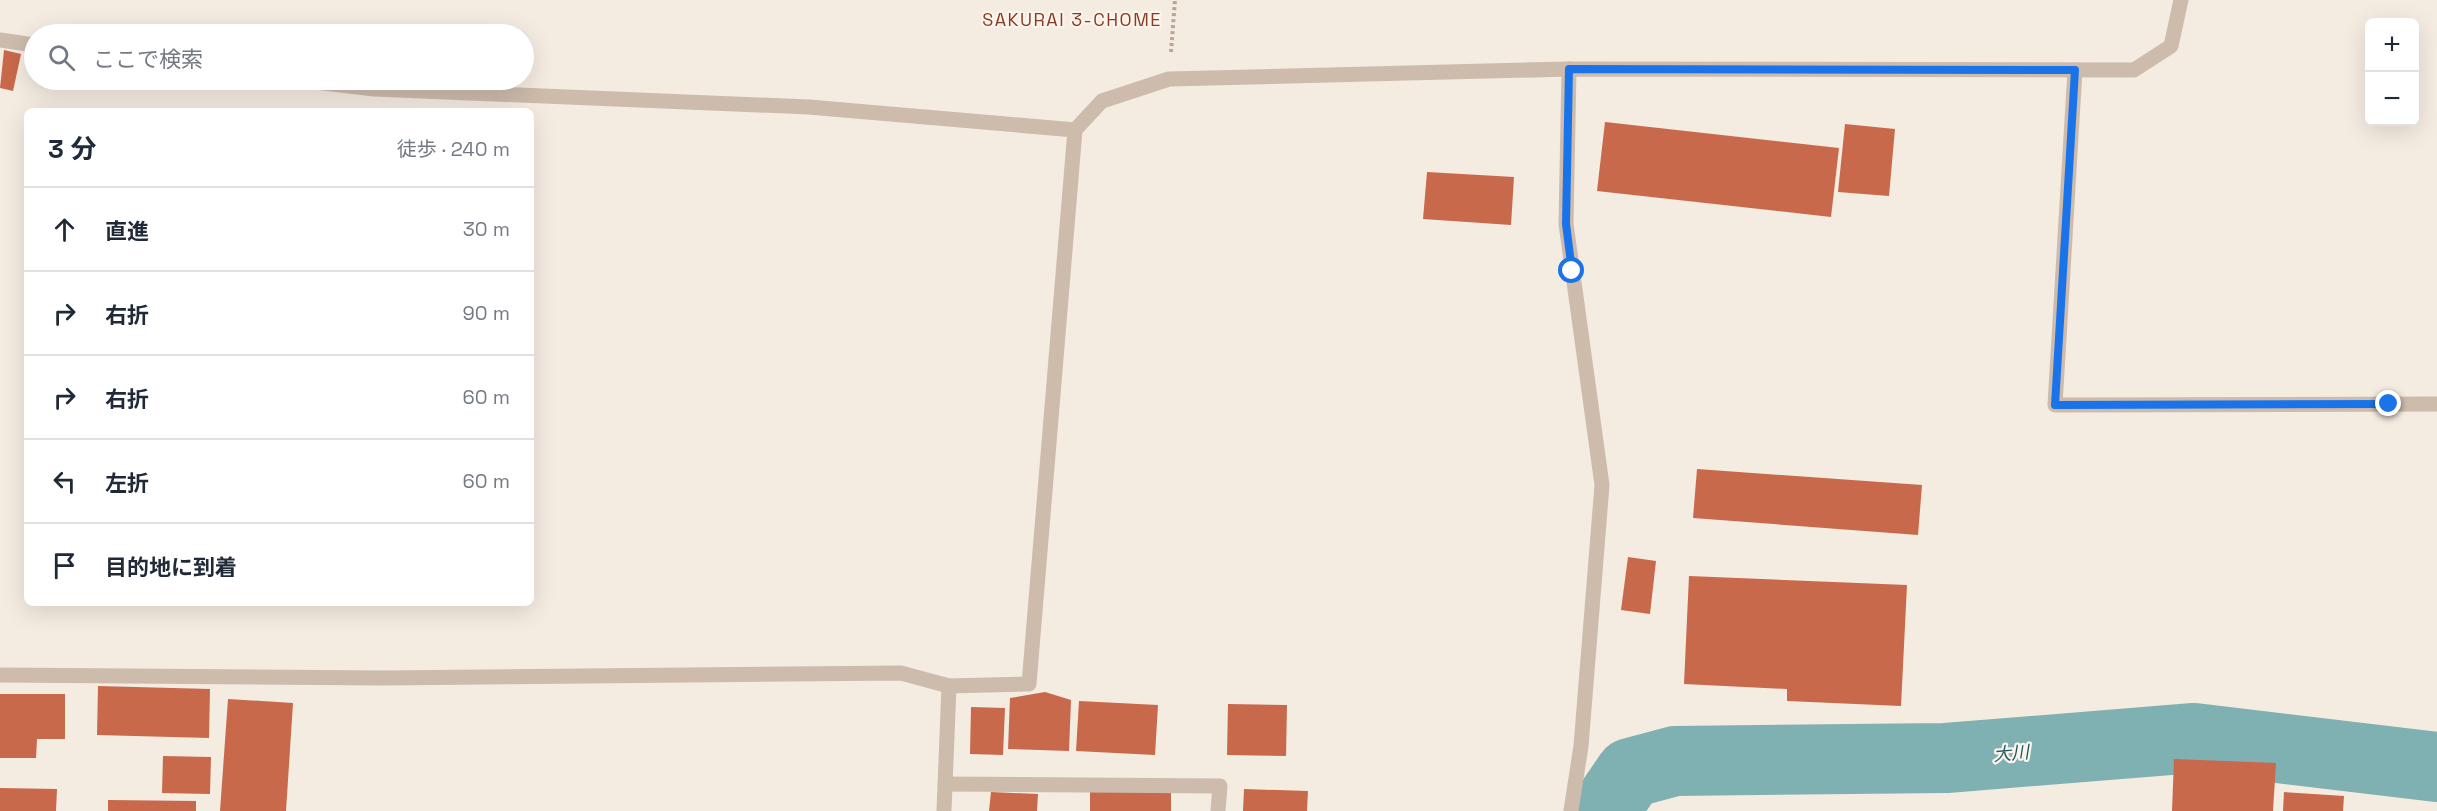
<!DOCTYPE html>
<html lang="ja">
<head>
<meta charset="utf-8">
<style>
  body { margin:0; font-family:"Space Grotesk","Noto Sans JP",sans-serif; background:#f2f2f3; color:#1f2937 }
  .controls { position:absolute; right:18px; top:18px; display:grid; overflow:hidden; border-radius:9px; box-shadow:0 6px 24px #0002 }
  .controls button { width:54px; height:54px; display:grid; place-items:center; padding:0; border:0; border-bottom:2px solid #e0e1e3; background:#fff; color:#1f2937; font:30px sans-serif }
  .stop { position:absolute; width:18px; height:18px; margin:-14px; border:4px solid #1a73e8; border-radius:50%; background:#fff }
  .stop.end { background:#1a73e8; border-color:#fff; box-shadow:0 2px 6px #0008 }
  .list { margin:0; padding:0; list-style:none }
  h2 { display:flex; justify-content:space-between; align-items:center; height:78px; margin:0; padding:0 24px; font-size:26px }
  h2 small { font-size:20px; font-weight:400; color:#747a83 }
  .list li { display:grid; grid-template-columns:39px 1fr auto; gap:18px; align-items:center; box-sizing:border-box; height:84px; padding:0 24px; border-top:2px solid #e0e1e3 }
  .list b { display:block; font-size:22px; white-space:nowrap }
  .list em { font-size:20px; font-style:normal; color:#747a83 }
  .icon { flex:none; width:33px; height:33px; fill:none; stroke:currentColor; stroke-width:2; stroke-linecap:round; stroke-linejoin:round }
  .map { position:relative; flex:none; width:2437px; height:811px; overflow:hidden }
  .search { position:absolute; background:#fff; box-shadow:0 6px 24px #0002; left:24px; top:24px; width:510px; height:66px; display:flex; align-items:center; gap:15px; box-sizing:border-box; padding:0 21px; border-radius:33px; color:#747a83; font-size:22px }
  .panel { position:absolute; background:#fff; box-shadow:0 6px 24px #0002; left:24px; top:108px; width:510px; height:498px; border-radius:9px }
  .map>svg:first-child { display:block }
</style>
</head>
<body>
<div class="map">
<svg width="2437" height="811" viewBox="0 0 2437 811">
  <rect width="100%" height="100%" fill="#f4ebe1"/>
  <g fill="none" stroke-linecap="round" stroke-linejoin="round">
    <polyline stroke="#7fb0b2" stroke-width="70" points="1604,811 1630,773 1675,761 1946,758 2194,738 2437,767"/>
  </g>
  <g fill="#c8694b">
    <polygon points="4,50 21,54 13,91 0,88"/>
    <polygon points="1605,122 1839,148 1831,217 1597,191"/>
    <polygon points="1845,124 1895,129 1889,196 1838,192"/>
    <polygon points="1427,172 1514,177 1511,225 1423,219"/>
    <polygon points="1697,469 1922,485 1918,535 1693,518"/>
    <polygon points="1628,557 1656,561 1650,614 1621,610"/>
    <polygon points="1689,576 1907,585 1901,706 1787,701 1787,689 1684,684"/>
    <polygon points="98,686 210,689 209,738 97,735"/>
    <polygon points="1045,692 1071,700 1069,751 1008,749 1010,698"/>
    <polygon points="0,694 65,694 65,739 37,739 36,758 0,758"/>
    <polygon points="228,699 293,703 286,811 220,811"/>
    <polygon points="1079,701 1158,705 1155,755 1076,751"/>
    <polygon points="1228,704 1287,705 1286,756 1227,755"/>
    <polygon points="971,707 1005,708 1003,755 970,754"/>
    <polygon points="163,756 211,757 210,794 162,793"/>
    <polygon points="2174,759 2276,763 2273,811 2172,811"/>
    <polygon points="0,788 57,789 56,811 0,811"/>
    <polygon points="1244,789 1308,791 1307,811 1243,811"/>
    <polygon points="1090,791 1171,792 1171,811 1090,811"/>
    <polygon points="991,792 1038,794 1037,811 989,811"/>
    <polygon points="2284,792 2344,796 2343,811 2283,811"/>
    <polygon points="108,800 196,801 196,811 108,811"/>
  </g>
  <g fill="none" stroke-linecap="round" stroke-linejoin="round">
    <polyline stroke="#b9a596" stroke-width="4" stroke-dasharray="3 3" stroke-linecap="butt" points="1171,52 1175,0"/>
    <g stroke="#cdbbac" stroke-width="15">
      <polyline points="0,40 34,45"/>
      <polyline points="1569,69 1566,224 1602,485 1581,746 1571,811"/>
      <polyline points="2075,70 2055,405 2437,404"/>
      <polyline points="299,80 374,89 809,107 1075,130"/>
      <polyline points="0,675 383,678 901,673 949,686"/>
      <polyline points="945,784 1220,786 1218,811"/>
      <polyline points="944,811 949,686 1029,684 1075,130 1102,101 1169,79 1569,69 2134,70 2171,46 2181,0"/>
    </g>
  </g>
  <g fill="none" stroke-linecap="round" stroke-linejoin="round">
    <polyline stroke="#1a73e8" stroke-width="8" points="1572,271 1566,224 1569,69 2075,70 2055,405 2389,404"/>
  </g>
  <g text-anchor="middle" dominant-baseline="central" stroke-width="4.5" stroke-linejoin="round" paint-order="stroke">
    <g font-size="18" letter-spacing="1.5" fill="#8c3b22" stroke="#fbf5ee">
      <text x="1072" y="19">SAKURAI 3-CHOME</text>
    </g>
    <g font-size="18" font-style="italic" fill="#1f5a5e" stroke="#fbf5ee">
      <text transform="translate(2011 753) rotate(-5)">大川</text>
    </g>
  </g>
</svg>
<div class="controls">
<button>+</button>
<button>−</button>
</div>
<div class="stop" style="left:1572px;top:271px"></div>
<div class="stop end" style="left:2389px;top:404px"></div>
<div class="search"><svg class="icon" aria-label="search" viewBox="0 0 24 24"><circle cx="10" cy="10" r="6"/><path d="M15 15l6 6"/></svg>ここで検索</div>
<section class="panel">
<h2>3 分<small>徒歩 · 240 m</small></h2>
<ul class="list">
<li><svg class="icon" aria-label="ahead" viewBox="0 0 24 24"><path d="M12 20V5M6 11l6-6 6 6"/></svg><div><b>直進</b></div><em>30 m</em></li>
<li><svg class="icon" aria-label="right" viewBox="0 0 24 24"><path d="M7 20v-9h11M14 6l5 5-5 5"/></svg><div><b>右折</b></div><em>90 m</em></li>
<li><svg class="icon" aria-label="right" viewBox="0 0 24 24"><path d="M7 20v-9h11M14 6l5 5-5 5"/></svg><div><b>右折</b></div><em>60 m</em></li>
<li><svg class="icon" aria-label="left" viewBox="0 0 24 24"><path d="M17 20v-9H6M10 6l-5 5 5 5"/></svg><div><b>左折</b></div><em>60 m</em></li>
<li><svg class="icon" aria-label="arrive" viewBox="0 0 24 24"><path d="M6 21V4h12l-3 4 3 4H6"/></svg><div><b>目的地に到着</b></div></li>
</ul>
</section>
</div>
</body>
</html>
